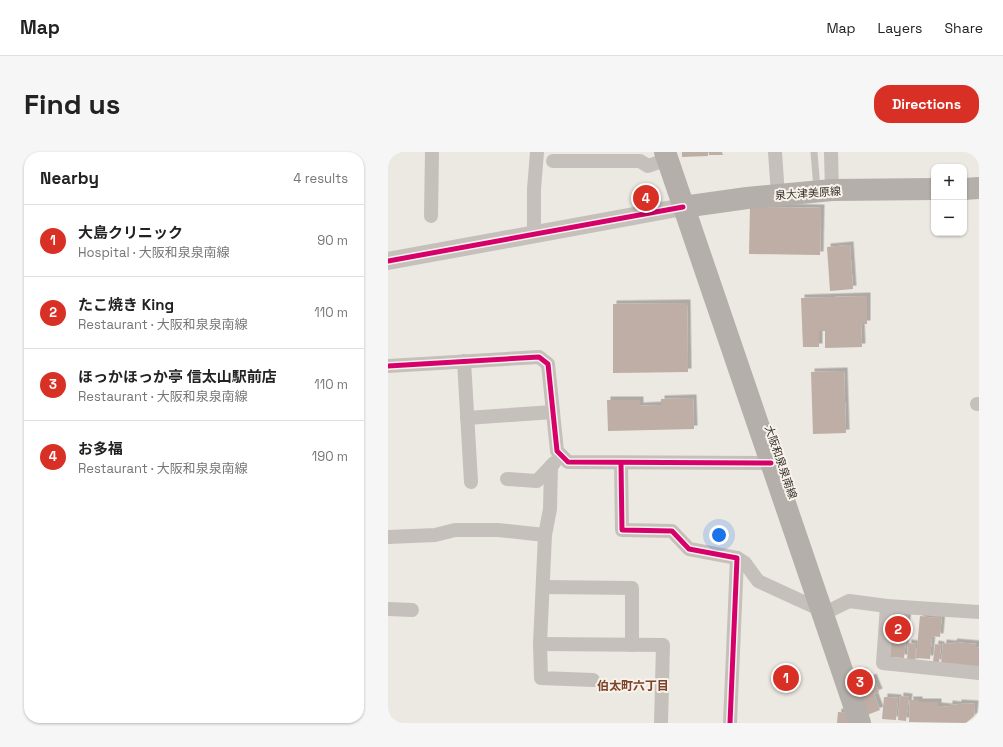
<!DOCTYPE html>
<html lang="en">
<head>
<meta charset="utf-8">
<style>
  body { margin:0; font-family:"Space Grotesk","Noto Sans JP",sans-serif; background:#f6f6f6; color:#222 }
  .controls { position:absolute; right:12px; top:12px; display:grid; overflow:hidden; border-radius:8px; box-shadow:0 1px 3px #0004 }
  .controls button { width:36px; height:36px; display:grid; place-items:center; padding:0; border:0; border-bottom:1px solid #e0e0e0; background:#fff; color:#222; font:20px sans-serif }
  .you { position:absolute; left:331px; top:383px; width:14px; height:14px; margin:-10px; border:3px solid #fff; border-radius:50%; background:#1a73e8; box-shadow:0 0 0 6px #1a73e833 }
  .badge { display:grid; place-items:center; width:26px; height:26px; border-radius:50%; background:#d93025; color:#fff; font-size:13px; font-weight:700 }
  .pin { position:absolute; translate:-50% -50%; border:2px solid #fff; box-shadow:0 1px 4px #0006 }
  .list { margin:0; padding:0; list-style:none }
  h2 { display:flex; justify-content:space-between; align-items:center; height:52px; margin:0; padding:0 16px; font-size:17px }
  h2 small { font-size:13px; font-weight:400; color:#767676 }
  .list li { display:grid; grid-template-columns:26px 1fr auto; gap:12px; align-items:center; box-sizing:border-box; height:72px; padding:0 16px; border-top:1px solid #e0e0e0 }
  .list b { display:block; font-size:15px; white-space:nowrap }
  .list p { margin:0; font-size:13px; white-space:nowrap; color:#767676 }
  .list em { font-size:13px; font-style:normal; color:#767676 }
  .map { position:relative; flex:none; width:591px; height:571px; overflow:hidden; border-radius:16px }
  header { display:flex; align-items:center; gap:24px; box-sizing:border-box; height:56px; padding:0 20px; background:#fff; border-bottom:1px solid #e0e0e0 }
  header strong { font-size:19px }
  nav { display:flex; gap:22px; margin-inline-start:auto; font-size:14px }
  .intro { display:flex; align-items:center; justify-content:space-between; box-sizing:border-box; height:96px; padding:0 24px }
  h1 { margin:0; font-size:28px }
  .button { padding:10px 18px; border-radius:16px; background:#d93025; color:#fff; font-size:14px; font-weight:700 }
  main { display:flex; gap:24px; padding:0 24px }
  aside { flex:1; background:#fff; border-radius:16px; box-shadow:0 1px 3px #0004 }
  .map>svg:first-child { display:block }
</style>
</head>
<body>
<header>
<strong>Map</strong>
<nav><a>Map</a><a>Layers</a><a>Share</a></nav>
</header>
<div class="intro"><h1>Find us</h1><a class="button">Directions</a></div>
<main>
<aside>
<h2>Nearby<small>4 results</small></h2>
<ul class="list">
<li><span class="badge">1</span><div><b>大島クリニック</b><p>Hospital · 大阪和泉泉南線</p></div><em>90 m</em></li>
<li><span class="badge">2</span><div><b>たこ焼き King</b><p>Restaurant · 大阪和泉泉南線</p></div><em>110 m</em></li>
<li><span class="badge">3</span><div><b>ほっかほっか亭 信太山駅前店</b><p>Restaurant · 大阪和泉泉南線</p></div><em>110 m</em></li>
<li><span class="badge">4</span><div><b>お多福</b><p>Restaurant · 大阪和泉泉南線</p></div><em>190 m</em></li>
</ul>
</aside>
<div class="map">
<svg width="591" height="571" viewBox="0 0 591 571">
  <defs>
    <filter id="shadow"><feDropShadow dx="3.5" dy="-3.5" stdDeviation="0" flood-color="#0004"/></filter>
  </defs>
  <rect width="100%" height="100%" fill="#ece8e2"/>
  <g fill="#beaea5" filter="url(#shadow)">
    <polygon points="294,0 320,0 320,4 294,5"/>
    <polygon points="321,0 334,0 335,3 321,3"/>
    <polygon points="362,55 433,56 432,103 361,102"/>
    <polygon points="462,93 465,137 442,139 439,95"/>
    <polygon points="479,144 479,172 473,172 474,195 437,196 437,179 431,179 431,195 415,195 413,146"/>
    <polygon points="299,151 300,220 225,221 225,152"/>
    <polygon points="456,219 458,281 425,282 423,220"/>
    <polygon points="305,246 306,277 220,279 219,248 252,248 252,254 273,253 273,247"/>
    <polygon points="505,461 520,462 518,477 517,477 516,487 518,487 516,506 502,505"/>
    <polygon points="546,462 554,462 552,485 544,484 542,507 528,506 532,464 546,466"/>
    <polygon points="566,490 588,492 588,495 591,496 591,516 553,512 555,491 565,492"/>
    <polygon points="520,491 528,492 527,510 519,510"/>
    <polygon points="547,492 553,493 551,511 545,510"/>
    <polygon points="475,519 477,525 480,524 481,527 485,525 491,540 486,542 492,558 479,563 464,523"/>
    <polygon points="512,544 521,545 518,569 510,568"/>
    <polygon points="496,545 510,546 508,568 494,567"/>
    <polygon points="522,548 531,548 531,550 550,550 550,554 561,555 561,552 570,553 570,551 587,552 586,564 578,571 521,570"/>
    <polygon points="450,560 463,561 462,571 449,571"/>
  </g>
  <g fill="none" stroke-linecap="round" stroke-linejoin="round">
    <polyline stroke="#c5c0bb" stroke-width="7" points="426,0 429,37"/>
    <g stroke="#c5c0bb" stroke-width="14">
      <polyline points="387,0 390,43"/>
      <polyline points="443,0 444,38"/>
      <polyline points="165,9 252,9 260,14 280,7"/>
      <polyline points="43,64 44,0"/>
      <polyline points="146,83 146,37 149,0"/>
      <polyline points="76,209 83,330"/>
      <polyline points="0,214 151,205 160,212 169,299 180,310 383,311"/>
      <polyline points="589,252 591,252"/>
      <polyline points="79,266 165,260"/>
      <polyline points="233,311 234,378 284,379 301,397 349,406 342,571"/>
      <polyline points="163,314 162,357 157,383 152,492 153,526 205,528"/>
      <polyline points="119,327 149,329 166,311"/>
      <polyline points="0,385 47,383 67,378 110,378 157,383"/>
      <polyline points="349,406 357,411 370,429 433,458"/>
      <polyline points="155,435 244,436 244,493"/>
      <polyline points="499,454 495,511 591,521"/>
      <polyline points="0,457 24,458"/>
      <polyline points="435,462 461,449 499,454 591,460"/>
      <polyline points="152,492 275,493 273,571"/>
    </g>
    <polyline stroke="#c5c0bb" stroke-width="18" points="0,109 295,55"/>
    <g stroke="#b4afaa" stroke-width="22">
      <polyline points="277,0 472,571"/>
      <polyline points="576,37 591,36"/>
      <polyline points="295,55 359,46 444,38 546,37"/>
    </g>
    <defs>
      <g id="cycleway">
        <polyline points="0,109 295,55"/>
        <polyline points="0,214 151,205 160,212 169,299 180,310 383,311"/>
        <polyline points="233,311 234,378 284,379 301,397 349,406 342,571"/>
      </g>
    </defs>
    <use href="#cycleway" stroke="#f8f3ea" stroke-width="8"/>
    <use href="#cycleway" stroke="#d6006c" stroke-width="5"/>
  </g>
  <g text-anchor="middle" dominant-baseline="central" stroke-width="4" stroke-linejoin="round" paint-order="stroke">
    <g font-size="11" fill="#362e2a" stroke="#f8f3ea">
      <text transform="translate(420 41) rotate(-4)">泉大津美原線</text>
      <text transform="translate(393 310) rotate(71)">大阪和泉泉南線</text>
    </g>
    <g font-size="12" font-weight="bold" fill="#7d432a" stroke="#f8f3ea">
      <text x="245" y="534">伯太町六丁目</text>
    </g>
  </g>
</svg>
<div class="controls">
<button>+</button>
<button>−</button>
</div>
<div class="you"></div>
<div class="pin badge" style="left:398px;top:526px">1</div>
<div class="pin badge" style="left:510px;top:477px">2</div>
<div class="pin badge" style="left:472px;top:530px">3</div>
<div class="pin badge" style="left:258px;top:46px">4</div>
</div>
</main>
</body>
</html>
